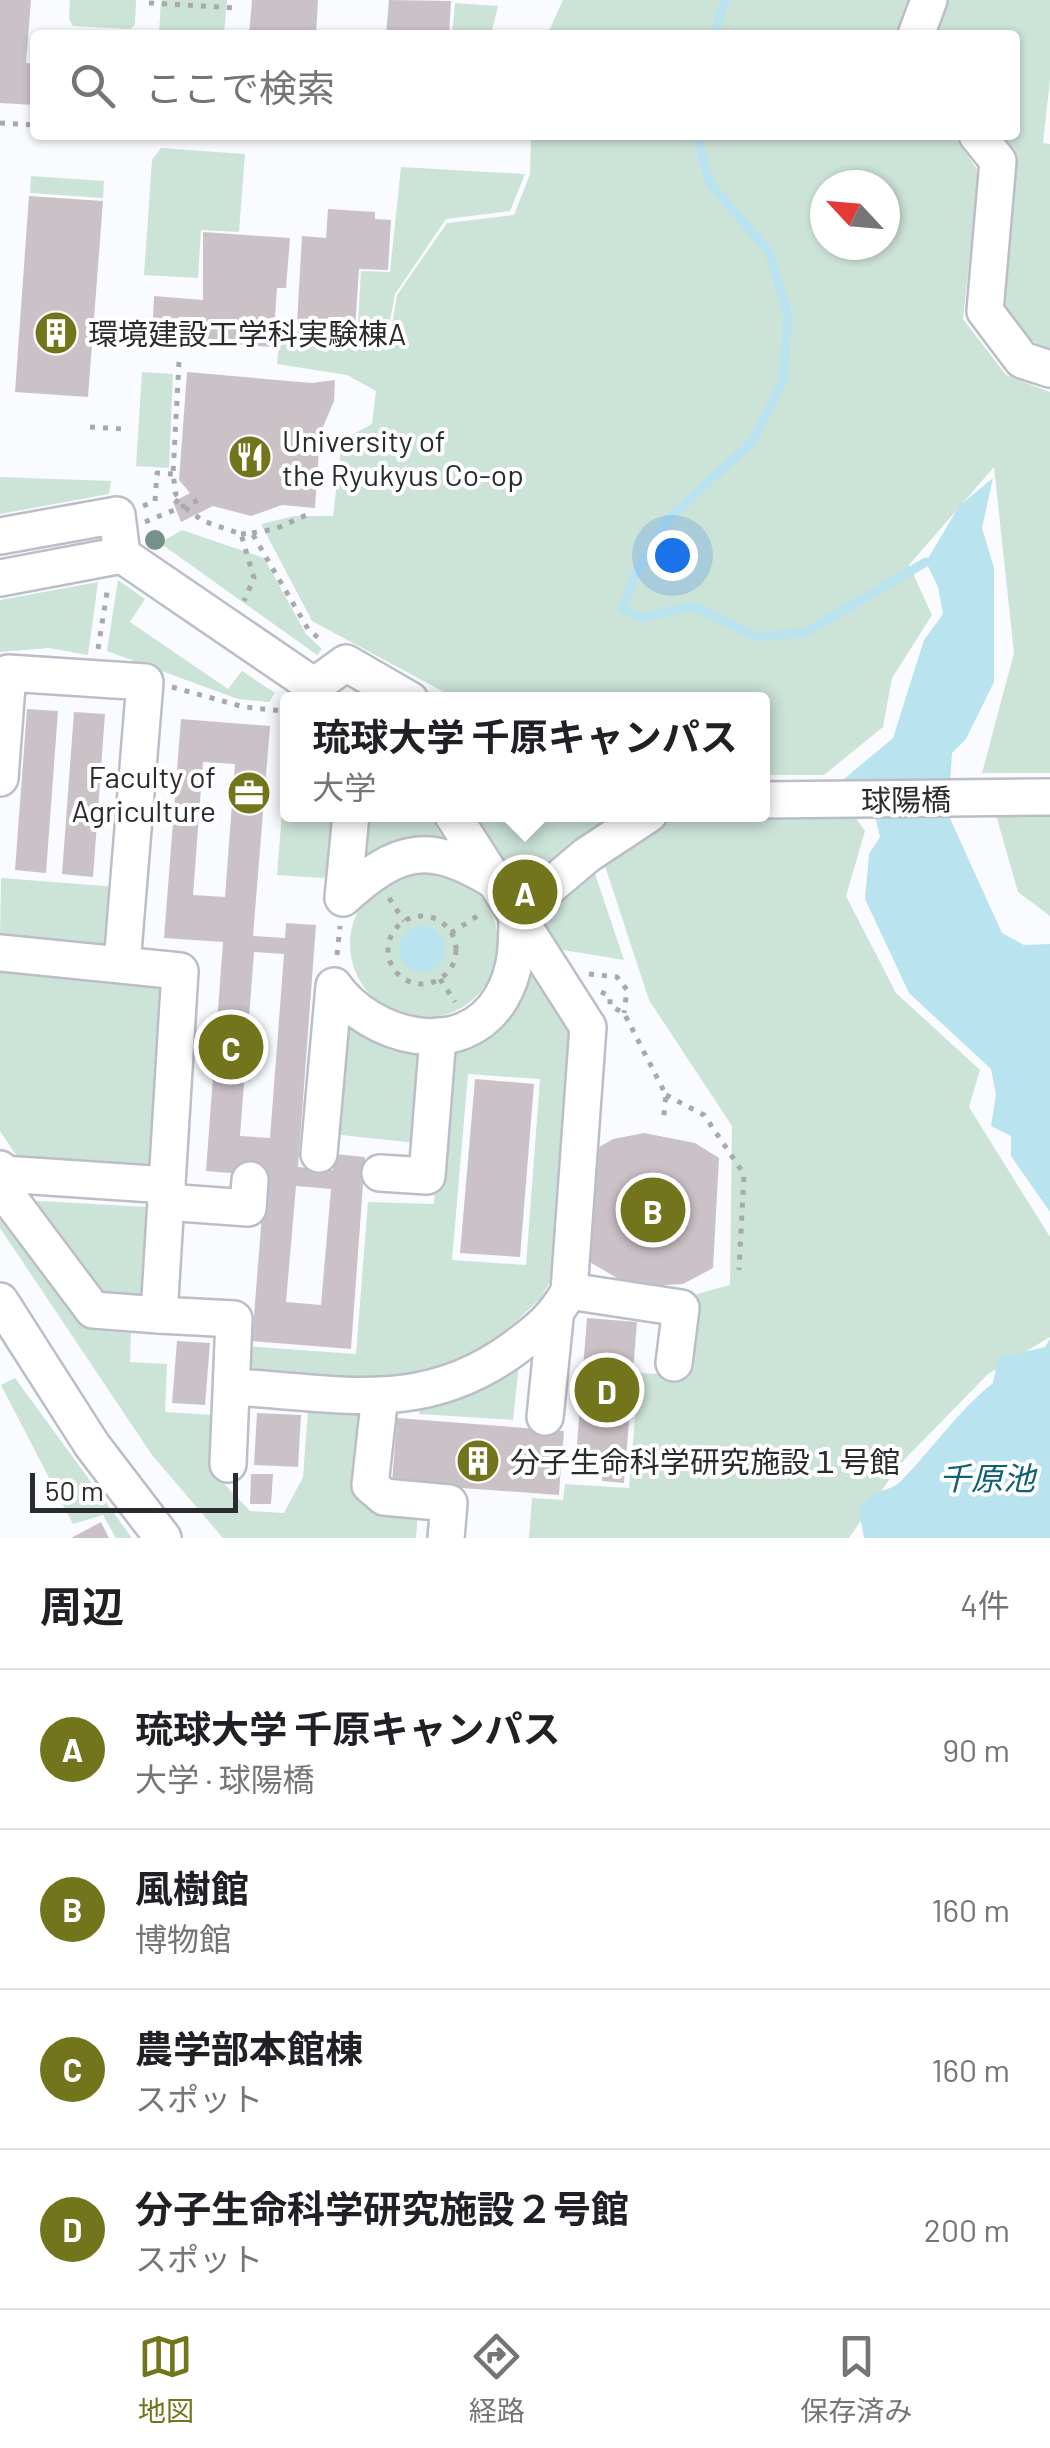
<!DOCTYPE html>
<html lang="ja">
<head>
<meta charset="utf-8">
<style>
  body { margin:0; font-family:Barlow,"Noto Sans JP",sans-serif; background:#f2f2f2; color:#202124 }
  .compass { position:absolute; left:810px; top:170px; width:90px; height:90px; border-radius:50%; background:#fff; box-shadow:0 2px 8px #0004; rotate:296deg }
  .scale { position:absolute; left:30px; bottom:25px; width:208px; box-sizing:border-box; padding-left:10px; border:5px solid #2a2b2e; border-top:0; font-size:28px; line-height:35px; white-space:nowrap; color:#2a2b2e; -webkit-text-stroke:8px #fff; paint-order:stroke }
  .you { position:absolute; left:672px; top:555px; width:35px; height:35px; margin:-25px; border:8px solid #fff; border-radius:50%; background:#1a73e8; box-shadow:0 0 0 15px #1a73e833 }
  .badge { display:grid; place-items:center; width:65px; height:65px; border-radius:50%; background:#73751c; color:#fff; font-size:32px; font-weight:700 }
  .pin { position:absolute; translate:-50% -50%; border:5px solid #fff; box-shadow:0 2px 10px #0006 }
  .popup { position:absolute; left:280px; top:692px; width:490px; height:130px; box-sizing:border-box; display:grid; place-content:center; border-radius:10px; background:#fff; filter:drop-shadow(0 2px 8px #0005); font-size:32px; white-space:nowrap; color:#757577 }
  .popup b { font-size:38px; color:#202124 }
  .popup::after { content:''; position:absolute; left:50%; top:100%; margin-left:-20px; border:20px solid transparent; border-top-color:#fff }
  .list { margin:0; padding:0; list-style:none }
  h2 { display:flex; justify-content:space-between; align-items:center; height:130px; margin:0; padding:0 40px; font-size:42px }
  h2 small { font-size:32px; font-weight:400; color:#757577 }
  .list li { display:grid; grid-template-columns:65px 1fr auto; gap:30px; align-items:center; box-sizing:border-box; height:160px; padding:0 40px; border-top:2px solid #e0e0e0 }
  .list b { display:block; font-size:38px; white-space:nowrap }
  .list p { margin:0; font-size:32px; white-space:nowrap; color:#757577 }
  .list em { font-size:32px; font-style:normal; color:#757577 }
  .icon { flex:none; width:55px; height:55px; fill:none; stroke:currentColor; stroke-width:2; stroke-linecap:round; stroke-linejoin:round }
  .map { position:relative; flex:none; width:1050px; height:1538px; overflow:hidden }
  .search { position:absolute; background:#fff; box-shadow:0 2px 8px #0004; left:30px; right:30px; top:30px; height:110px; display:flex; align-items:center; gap:25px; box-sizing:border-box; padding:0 35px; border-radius:10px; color:#757577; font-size:38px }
  .sheet { height:770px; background:#fff }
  nav { display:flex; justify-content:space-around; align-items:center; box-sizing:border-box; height:140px; border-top:2px solid #e0e0e0; background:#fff; font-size:28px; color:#757577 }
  nav a { display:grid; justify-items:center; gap:5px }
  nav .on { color:#73751c }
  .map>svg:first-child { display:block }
</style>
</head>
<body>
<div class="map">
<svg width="1050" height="1538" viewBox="0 0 1050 1538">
  <rect width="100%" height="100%" fill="#f9fbff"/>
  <g fill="#cce3d8" fill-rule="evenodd">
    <polygon points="70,0 136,0 135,25 130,29 73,26 69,19"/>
    <polygon points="161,0 227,0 224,35 159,35"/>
    <polygon points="563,0 908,0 895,35 547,35"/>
    <path d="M949 0H1050V79L1043 143 1050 144V350C1029 343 1010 323 1004 301 999 278 1014 184 1017 154L1002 135H1015V35H935Z"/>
    <polygon points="455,3 498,6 491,35 452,35"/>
    <path d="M531 135H953L979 172 963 319 1006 375 1050 392V773H982L1014 653 994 467 909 565 932 615 892 678 883 727 824 775H763L762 700 457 699 312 621 261 524 294 516H333L342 440 372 424 376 391 347 375 277 364 279 342 388 349 397 295 447 223 514 215 530 174ZM825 185H885V245H825Z"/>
    <polygon points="161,148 245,154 239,232 201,230 198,278 144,275 152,160"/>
    <polygon points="401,167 525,174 510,211 446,219 395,294 387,336 357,344 361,271 390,272"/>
    <polygon points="31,176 104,181 103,198 30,193"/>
    <polygon points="142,372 173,374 169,468 136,466"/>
    <polygon points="0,477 111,481 109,494 0,514"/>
    <polygon points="182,530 264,558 306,634 322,649 317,655 160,543"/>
    <polygon points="118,580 145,599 130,622 228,689 242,671 275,693 269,702 238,699 107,651"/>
    <polygon points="98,582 88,655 49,648 0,652 0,600"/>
    <polygon points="287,749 288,814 339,815 334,869 323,878 277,875"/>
    <polygon points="365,814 429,815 452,853 368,863 362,856"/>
    <polygon points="632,814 523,895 471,815"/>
    <polygon points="663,815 856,818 865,831 846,896 896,993 980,1070 969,1107 1050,1237 1050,1337 988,1374 900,1464 849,1538 529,1538 532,1498 563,1500 565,1484 629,1488 639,1373 680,1375 690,1296 730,1285 732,1126 649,1000 601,854"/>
    <polygon points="996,815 1050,816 1050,916 1018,892"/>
    <polygon points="590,859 624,960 557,949 536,915"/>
    <circle cx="424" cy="944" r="74"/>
    <polygon points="1,878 117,887 111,946 0,938"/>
    <path d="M524 958 574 1037 560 1263 541 1298 482 1352 417 1378 268 1379 249 1368 245 1346 356 1354 368 1202 434 1204 443 1061ZM468 1074 540 1079 526 1265 452 1260Z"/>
    <polygon points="0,971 164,984 152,1168 18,1158 0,1131"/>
    <polygon points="347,1024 425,1050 417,1143 331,1134"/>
    <polygon points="21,1200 147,1207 154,1223 149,1300 96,1297"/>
    <polygon points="0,1206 94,1330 131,1333 130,1362 167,1364 165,1412 214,1415 210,1469 250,1511 284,1513 303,1477 308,1410 365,1413 359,1490 418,1512 416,1538 223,1538 152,1455 0,1228"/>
    <polygon points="519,1364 513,1420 419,1414 420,1409 459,1399"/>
    <polygon points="15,1378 132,1538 116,1538 103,1515 73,1524 1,1385"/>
  </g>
  <g fill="#b9e3ef">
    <polygon points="993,478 982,528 994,568 994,682 966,739 952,753 948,814 1002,933 1024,945 1050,944 1050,1212 1011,1156 1011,1136 991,1126 996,1095 991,1069 909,993 865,899 869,854 880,837 876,820 832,789 893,738 924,640 943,614 938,587 926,562 959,506"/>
    <circle cx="422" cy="949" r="23"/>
    <path d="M1050 1339V1538H864L859 1511C879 1482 886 1496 902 1480 934 1447 958 1411 993 1383L998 1358 1045 1347Z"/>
  </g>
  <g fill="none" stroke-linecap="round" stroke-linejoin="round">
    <g stroke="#b9e3ef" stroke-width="9">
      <polyline points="714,35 725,0"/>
      <polyline points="697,135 709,182 769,252 788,316 783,381 752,442 669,518 635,574 623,608 642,618 693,606 756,637 804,633 926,562"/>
      <polyline points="349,697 352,700"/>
    </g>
  </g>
  <g fill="#cbc2c8" fill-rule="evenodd">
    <polygon points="0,0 31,0 26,63 35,64 35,105 0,103"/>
    <polygon points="252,0 318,0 316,35 249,35"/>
    <polygon points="389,0 451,1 449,35 386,35"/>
    <polygon points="29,196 103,201 88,397 15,392"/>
    <polygon points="328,209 375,212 375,219 391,220 388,270 359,269 354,344 296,340 302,236 326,238"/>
    <polygon points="203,232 290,238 286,288 277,288 273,347 152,339 154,296 203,300"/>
    <polygon points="187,372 312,383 335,380 334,401 320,434 315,508 282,505 251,516 213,506 181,522 173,502 190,493 179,480"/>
    <polygon points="27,709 58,711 46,873 15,870"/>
    <polygon points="74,712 105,714 93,877 62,874"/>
    <path d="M181 719 270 726 253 936 285 938 286 923 316 925 298 1167 333 1170 334 1154 365 1157 351 1349 252 1341 265 1176 206 1171 223 942 164 938ZM203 762 235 764 225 897 193 895ZM254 952 284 954 270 1138 240 1136ZM296 1186 331 1189 321 1305 286 1302Z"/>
    <polygon points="475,1079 534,1084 520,1257 460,1253"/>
    <polygon points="644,1133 695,1143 719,1158 713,1268 683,1284 648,1286 622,1281 588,1261 594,1150 613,1139"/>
    <polygon points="587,1318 637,1322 624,1483 602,1481 603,1468 561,1465 559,1495 392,1483 397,1418 564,1431 562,1456 576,1457"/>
    <polygon points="177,1341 210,1343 205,1405 172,1403"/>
    <polygon points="257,1413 301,1415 298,1467 254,1465"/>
    <polygon points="251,1474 273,1474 271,1504 250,1504"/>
    <polygon points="101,1522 109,1538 71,1538"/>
  </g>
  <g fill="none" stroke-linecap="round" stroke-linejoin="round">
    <defs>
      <g id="minor">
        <polyline points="916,35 929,0"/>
        <polyline points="977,135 998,161 985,311 1022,360 1050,369"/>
        <polyline points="0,536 117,515 122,555 314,686 346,663 410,700"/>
        <polyline points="0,578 122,555"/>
        <polyline points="0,778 8,673 145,682 122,964"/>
        <polyline points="762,800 1050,797"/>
        <path d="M351 814 343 898C399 847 429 841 495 881"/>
        <polyline points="0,953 180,971 159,1315 234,1319 228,1464"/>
        <path d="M319 1154 334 986C370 1037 462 1063 501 998 517 971 517 945 517 914L587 855 649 814"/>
        <polyline points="0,1169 3,1174 167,1185"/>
        <polyline points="380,1173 427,1176 438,1036"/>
        <polyline points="3,1174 3,1190 93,1310 159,1315"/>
        <polyline points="166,1202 248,1208 250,1180"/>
        <polyline points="569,1291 681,1308 674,1363"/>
        <polyline points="0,1301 92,1445 163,1538"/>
        <path d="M233 1387C340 1393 424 1416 516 1347 540 1329 555 1317 569 1291L588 1027 452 814"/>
        <polyline points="380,1395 370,1485 384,1497 449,1503 446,1538"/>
        <polyline points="545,1417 555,1318"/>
      </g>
    </defs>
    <use href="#minor" stroke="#bbbec7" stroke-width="40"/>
    <g stroke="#a8a9ad" stroke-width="5" stroke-dasharray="5 8" stroke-linecap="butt">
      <polyline points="149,3 235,8"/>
      <polyline points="0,123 35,125"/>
      <polyline points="179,362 173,474 176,494 171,497 203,521 241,534 254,578 244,601"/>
      <polyline points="90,427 123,429"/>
      <polyline points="143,506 155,501 157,473 173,474"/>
      <polyline points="145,522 201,499"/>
      <polyline points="252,533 275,529 311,513"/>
      <polyline points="241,534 252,533 308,629 323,642"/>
      <polyline points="98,649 108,586"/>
      <polyline points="172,687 244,707 283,711 284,701"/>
      <polyline points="389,898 404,921"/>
      <circle cx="422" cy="950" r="34"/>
      <polyline points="451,933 482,913"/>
      <polyline points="337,955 340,926"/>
      <polyline points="589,974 617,977 627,990 624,1013"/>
      <polyline points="440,979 455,1002"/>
      <polyline points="601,992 610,996 610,1006 624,1013 666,1095 663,1123"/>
      <polyline points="666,1095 704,1115 744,1174 739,1270"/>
    </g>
    <use href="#minor" stroke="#fff" stroke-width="35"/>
  </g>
  <circle fill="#75928a" cx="155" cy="540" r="10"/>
  <defs>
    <symbol id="building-disc" viewBox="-11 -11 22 22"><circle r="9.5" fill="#73751c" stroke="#fff"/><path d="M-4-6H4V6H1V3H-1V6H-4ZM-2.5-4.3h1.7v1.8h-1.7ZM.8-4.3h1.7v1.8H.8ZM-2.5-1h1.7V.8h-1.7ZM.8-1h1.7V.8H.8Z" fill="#fff"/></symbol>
    <symbol id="restaurant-disc" viewBox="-11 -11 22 22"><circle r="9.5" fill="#73751c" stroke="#fff"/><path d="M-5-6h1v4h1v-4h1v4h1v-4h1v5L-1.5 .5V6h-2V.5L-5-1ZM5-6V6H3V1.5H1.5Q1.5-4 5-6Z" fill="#fff"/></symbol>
    <symbol id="office-disc" viewBox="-11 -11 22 22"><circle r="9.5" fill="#73751c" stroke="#fff"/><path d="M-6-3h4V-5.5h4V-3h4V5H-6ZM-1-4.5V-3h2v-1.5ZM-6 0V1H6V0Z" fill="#fff"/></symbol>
  </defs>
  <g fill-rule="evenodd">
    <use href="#building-disc" x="31" y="308" width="50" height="50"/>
    <use href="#restaurant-disc" x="225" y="432" width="50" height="50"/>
    <use href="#office-disc" x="224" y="768" width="50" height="50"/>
    <use href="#building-disc" x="453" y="1436" width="50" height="50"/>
  </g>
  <g text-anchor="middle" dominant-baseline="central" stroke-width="8" stroke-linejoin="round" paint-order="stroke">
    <g font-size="30" fill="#2a2b2e" stroke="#fff" text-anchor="start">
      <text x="88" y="333">環境建設工学科実験棟A</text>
      <text x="282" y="440">University of<tspan x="282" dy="34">the Ryukyus Co-op</tspan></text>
      <text x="216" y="776" text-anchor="end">Faculty of<tspan x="216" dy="34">Agriculture</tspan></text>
      <text x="510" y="1461">分子生命科学研究施設１号館</text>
    </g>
    <g font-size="30" fill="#2a2b2e" stroke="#fff">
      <text transform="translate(906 799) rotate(-1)">球陽橋</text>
    </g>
    <g font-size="32" font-style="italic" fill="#116174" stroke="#fff">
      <text x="987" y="1477">千原池</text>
    </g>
  </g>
</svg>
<svg class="compass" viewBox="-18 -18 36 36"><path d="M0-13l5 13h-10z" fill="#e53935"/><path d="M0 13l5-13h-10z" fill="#757577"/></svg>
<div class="scale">50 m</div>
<div class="you"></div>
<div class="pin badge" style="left:525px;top:892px">A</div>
<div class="popup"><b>琉球大学 千原キャンパス</b>大学</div>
<div class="pin badge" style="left:653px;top:1210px">B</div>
<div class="pin badge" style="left:231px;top:1047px">C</div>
<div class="pin badge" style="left:607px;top:1390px">D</div>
<div class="search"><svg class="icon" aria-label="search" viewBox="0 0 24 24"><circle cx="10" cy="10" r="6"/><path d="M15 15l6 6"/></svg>ここで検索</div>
</div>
<section class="sheet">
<h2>周辺<small>4件</small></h2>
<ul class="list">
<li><span class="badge">A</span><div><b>琉球大学 千原キャンパス</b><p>大学 · 球陽橋</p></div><em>90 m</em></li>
<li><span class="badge">B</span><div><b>風樹館</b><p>博物館</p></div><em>160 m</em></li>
<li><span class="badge">C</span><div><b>農学部本館棟</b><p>スポット</p></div><em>160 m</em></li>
<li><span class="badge">D</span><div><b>分子生命科学研究施設２号館</b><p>スポット</p></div><em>200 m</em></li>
</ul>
</section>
<nav>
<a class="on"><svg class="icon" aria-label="map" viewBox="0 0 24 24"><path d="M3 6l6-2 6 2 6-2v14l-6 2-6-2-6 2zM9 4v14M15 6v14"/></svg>地図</a>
<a><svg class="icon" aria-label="directions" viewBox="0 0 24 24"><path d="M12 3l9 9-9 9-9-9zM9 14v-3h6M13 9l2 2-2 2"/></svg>経路</a>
<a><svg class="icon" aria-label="saved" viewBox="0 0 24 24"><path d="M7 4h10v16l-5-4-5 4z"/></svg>保存済み</a>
</nav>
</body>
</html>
